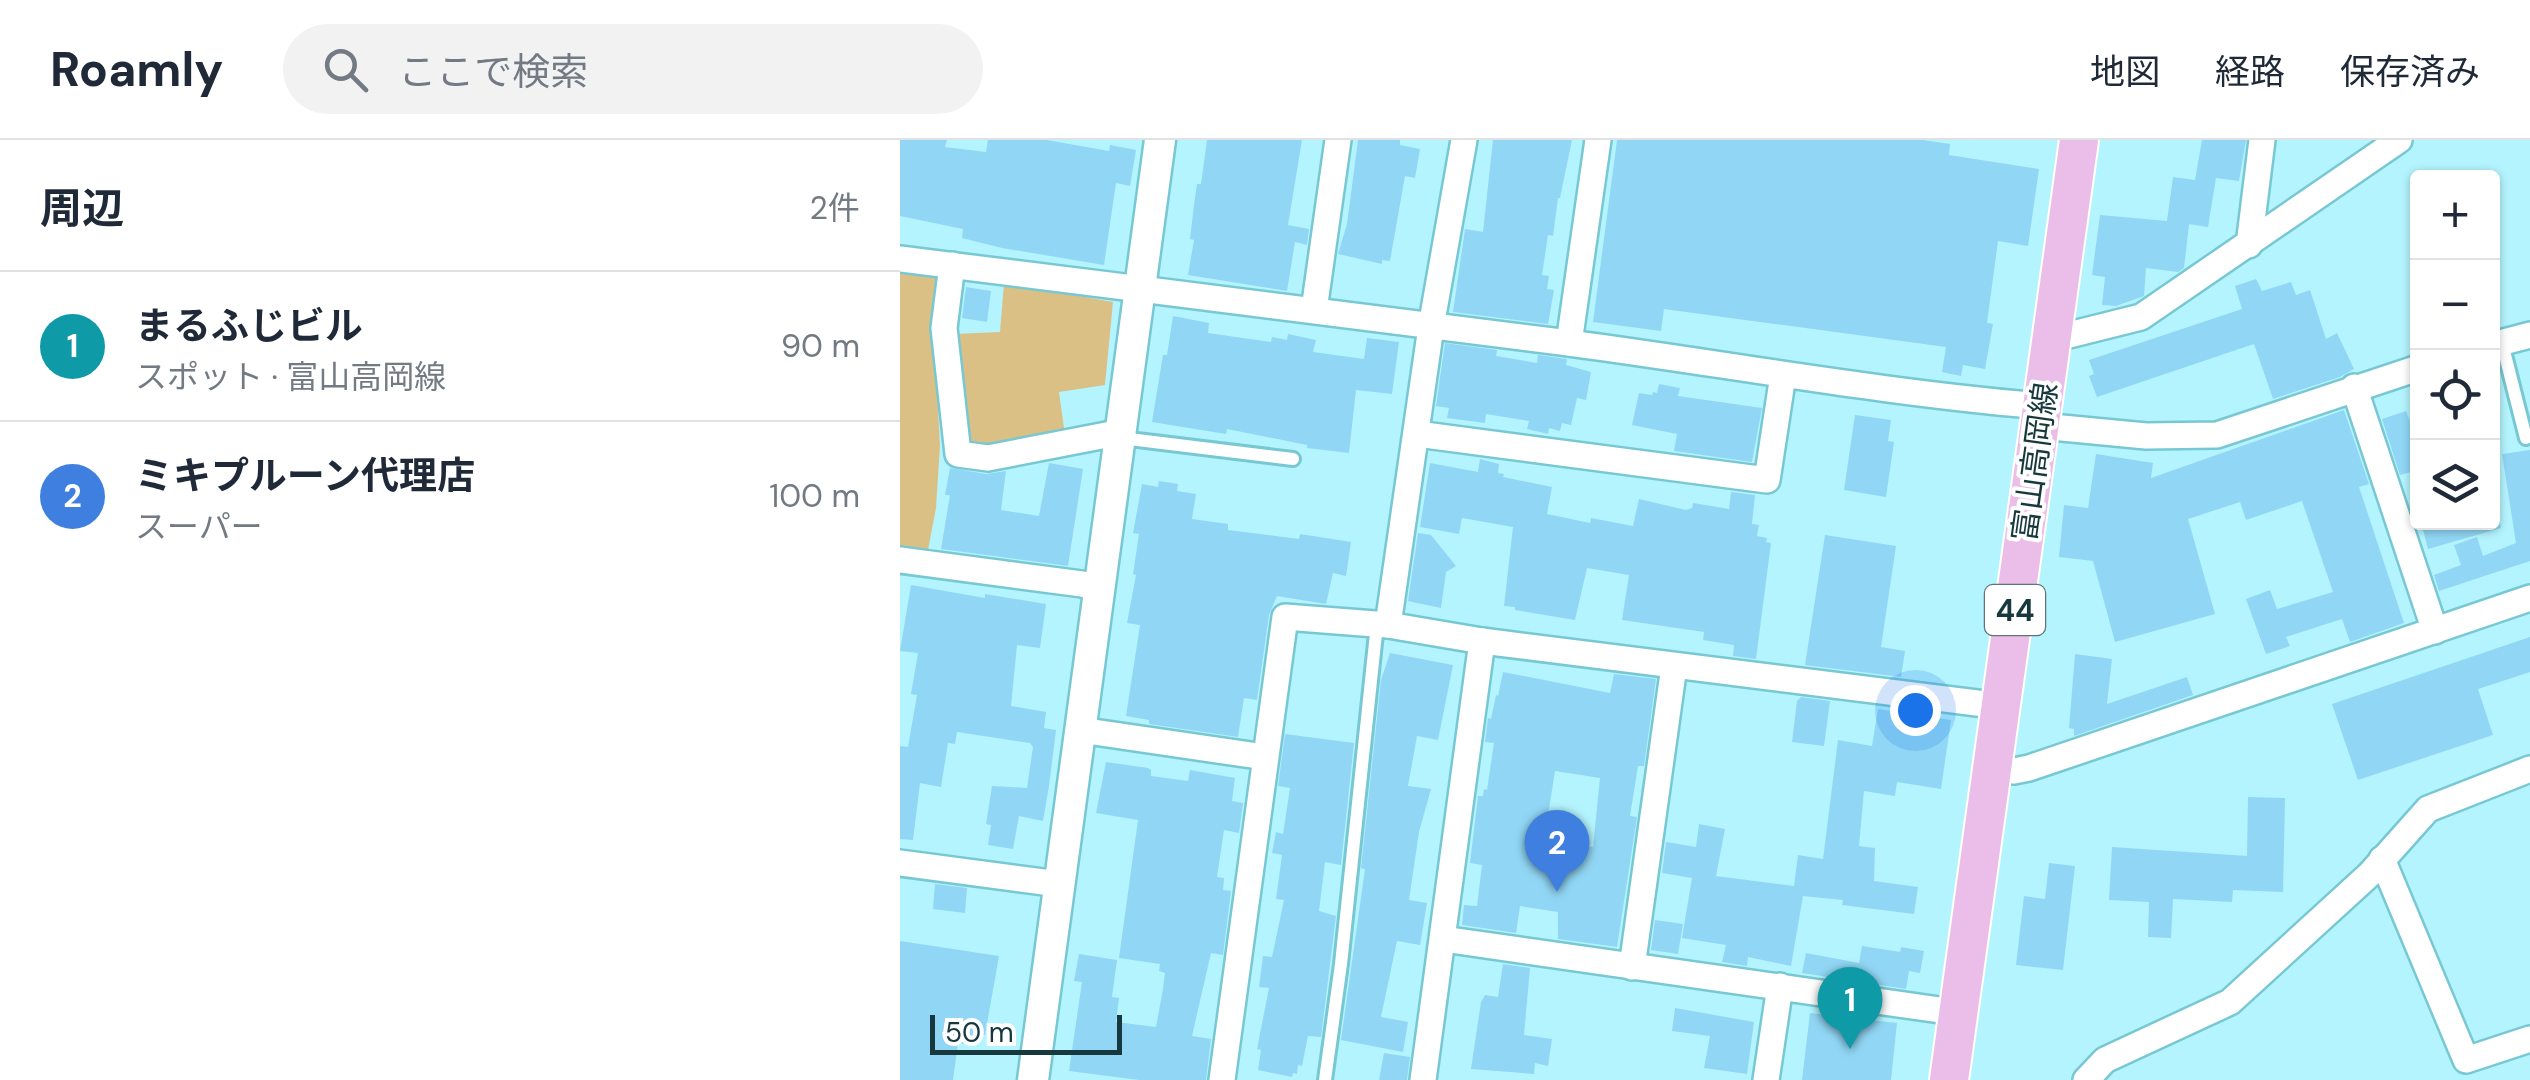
<!DOCTYPE html>
<html lang="ja">
<head>
<meta charset="utf-8">
<style>
  body { margin:0; font-family:"DM Sans","Noto Sans JP",sans-serif; background:#f2f2f3; color:#1f2937 }
  .controls { position:absolute; right:30px; top:30px; display:grid; overflow:hidden; border-radius:10px; box-shadow:0 2px 8px #0004 }
  .controls button { width:90px; height:90px; display:grid; place-items:center; padding:0; border:0; border-bottom:2px solid #e0e1e3; background:#fff; color:#1f2937; font:50px sans-serif }
  .scale { position:absolute; left:30px; bottom:25px; width:192px; box-sizing:border-box; padding-left:10px; border:5px solid #17393e; border-top:0; font-size:28px; line-height:35px; white-space:nowrap; color:#17393e; -webkit-text-stroke:8px #fff; paint-order:stroke }
  .you { position:absolute; left:1015px; top:570px; width:35px; height:35px; margin:-25px; border:8px solid #fff; border-radius:50%; background:#1a73e8; box-shadow:0 0 0 15px #1a73e833 }
  .badge { display:grid; place-items:center; width:65px; height:65px; border-radius:50%; background:#0f766e; color:#fff; font-size:32px; font-weight:700 }
  .pin { position:absolute; translate:-50% -82px; filter:drop-shadow(0 2px 5px #0008) }
  .pin::after { content:''; position:absolute; top:52px; width:35px; height:30px; background:inherit; clip-path:polygon(0 0,100% 0,50% 100%) }
  .list { margin:0; padding:0; list-style:none }
  h2 { display:flex; justify-content:space-between; align-items:center; height:130px; margin:0; padding:0 40px; font-size:42px }
  h2 small { font-size:32px; font-weight:400; color:#747a83 }
  .list li { display:grid; grid-template-columns:65px 1fr auto; gap:30px; align-items:center; box-sizing:border-box; height:150px; padding:0 40px; border-top:2px solid #e0e1e3 }
  .list b { display:block; font-size:38px; white-space:nowrap }
  .list p { margin:0; font-size:32px; white-space:nowrap; color:#747a83 }
  .list em { font-size:32px; font-style:normal; color:#747a83 }
  .icon { flex:none; width:55px; height:55px; fill:none; stroke:currentColor; stroke-width:2; stroke-linecap:round; stroke-linejoin:round }
  .map { position:relative; flex:none; width:1630px; height:940px; overflow:hidden }
  header { display:flex; align-items:center; gap:60px; box-sizing:border-box; height:140px; padding:0 50px; background:#fff; border-bottom:2px solid #e0e1e3 }
  header strong { font-size:48px }
  nav { display:flex; gap:55px; margin-inline-start:auto; font-size:35px }
  .search { width:700px; height:90px; background:#f2f2f3; display:flex; align-items:center; gap:25px; box-sizing:border-box; padding:0 35px; border-radius:55px; color:#747a83; font-size:38px }
  main { display:flex }
  aside { flex:1; background:#fff }
  .map>svg:first-child { display:block }
</style>
</head>
<body>
<header>
<strong>Roamly</strong>
<div class="search"><svg class="icon" aria-label="search" viewBox="0 0 24 24"><circle cx="10" cy="10" r="6"/><path d="M15 15l6 6"/></svg>ここで検索</div>
<nav><a>地図</a><a>経路</a><a>保存済み</a></nav>
</header>
<main>
<aside>
<h2>周辺<small>2件</small></h2>
<ul class="list">
<li><span class="badge" style="background:#0f9aa8">1</span><div><b>まるふじビル</b><p>スポット · 富山高岡線</p></div><em>90 m</em></li>
<li><span class="badge" style="background:#3f7fe0">2</span><div><b>ミキプルーン代理店</b><p>スーパー</p></div><em>100 m</em></li>
</ul>
</aside>
<div class="map">
<svg width="1630" height="940" viewBox="0 0 1630 940">
  <rect width="100%" height="100%" fill="#b4f4fe"/>
  <g fill="#dac085">
    <polygon points="0,131 39,136 35,212 40,306 36,368 28,410 0,406"/>
    <polygon points="104,143 213,162 205,245 159,252 165,295 86,312 63,307 54,194 100,192"/>
  </g>
  <g fill="#91d7f5" fill-rule="evenodd">
    <polygon points="0,0 47,0 45,7 86,12 88,0 147,0 209,11 210,5 236,10 230,46 216,43 204,125 102,108 62,98 63,89 0,76"/>
    <polygon points="307,0 402,0 388,85 409,89 407,105 395,102 387,151 288,135 294,100 290,99 294,65 297,44 301,44"/>
    <polygon points="458,0 500,0 500,5 520,9 515,38 505,36 490,121 482,120 482,124 438,114 447,84"/>
    <polygon points="593,0 672,0 660,58 658,58 653,96 648,95 642,135 649,136 647,149 654,150 648,184 553,172 565,89 583,92"/>
    <polygon points="717,0 1023,0 1050,4 1049,15 1139,29 1128,106 1098,101 1087,183 1093,184 1085,229 1063,225 1061,236 1042,232 1046,207 764,169 761,191 693,182"/>
    <polygon points="1302,0 1346,0 1339,41 1316,38 1308,87 1289,84 1284,128 1278,132 1246,128 1244,156 1216,166 1202,165 1205,137 1192,135 1200,75 1267,81 1273,37 1295,40"/>
    <polygon points="1356,139 1362,151 1391,142 1396,155 1410,150 1426,199 1437,193 1454,229 1440,237 1373,259 1354,204 1197,257 1189,236 1194,234 1189,220 1342,169 1335,146"/>
    <polygon points="66,147 91,151 87,182 62,178"/>
    <polygon points="273,176 309,183 308,193 371,202 372,197 387,200 388,194 416,200 413,212 464,219 467,198 499,202 492,254 456,250 449,313 407,308 407,305 327,289 326,294 252,282 263,215 267,215"/>
    <polygon points="545,203 597,210 596,216 637,223 638,215 667,219 666,225 691,232 686,260 677,258 671,285 662,283 660,291 649,288 648,294 627,289 629,281 586,274 585,283 547,278 549,268 536,266"/>
    <polygon points="759,244 780,248 778,256 862,268 852,322 774,311 777,294 732,285 739,253 752,255 753,252 757,253"/>
    <polygon points="1444,270 1469,344 1459,347 1504,483 1450,502 1442,479 1386,497 1390,506 1366,514 1346,459 1370,450 1377,469 1433,452 1402,361 1346,380 1340,362 1288,379 1315,474 1215,502 1193,421 1159,417 1164,365 1188,368 1196,314 1253,323 1251,338"/>
    <polygon points="1506,271 1514,292 1518,291 1518,330 1500,335 1482,279"/>
    <polygon points="955,275 991,280 988,301 994,302 986,357 944,350"/>
    <polygon points="1630,310 1630,421 1539,451 1534,435 1561,425 1554,405 1577,397 1583,416 1616,403 1602,314"/>
    <polygon points="580,319 599,324 598,333 604,334 603,337 652,347 647,374 690,383 691,378 733,386 739,359 786,370 792,368 793,363 829,369 831,352 855,355 852,384 859,385 857,396 867,398 866,402 871,403 856,519 833,516 834,505 803,500 804,492 722,480 729,435 687,428 675,480 615,470 615,467 604,466 613,387 562,378 559,394 520,387 530,323 578,332"/>
    <polygon points="149,323 183,329 168,426 41,409 50,355 45,355 50,328 86,334 106,331 101,370 139,376"/>
    <polygon points="259,341 278,344 277,351 296,354 292,379 328,384 328,390 399,399 400,394 451,402 446,436 433,433 426,464 377,456 369,475 357,560 344,558 338,597 249,584 249,580 226,576 240,485 227,483 236,435 233,434 239,394 233,393 242,344 258,347"/>
    <polygon points="1521,382 1600,382 1601,388 1528,409"/>
    <polygon points="518,393 531,395 556,426 546,432 541,468 508,461"/>
    <polygon points="925,395 996,406 981,507 1005,511 1001,537 905,525"/>
    <polygon points="11,445 85,458 85,454 146,464 140,508 117,505 111,566 146,572 144,588 156,590 149,646 143,681 119,676 113,709 88,705 91,685 86,684 92,646 127,648 133,607 130,603 57,592 55,604 48,603 41,647 20,643 13,700 0,699 0,606 8,607 17,555 11,554 18,513 0,511"/>
    <polygon points="1630,497 1630,532 1578,549 1593,595 1458,640 1432,564"/>
    <polygon points="490,513 553,525 538,600 517,596 508,646 531,649 519,692 509,760 527,763 520,805 497,801 481,877 508,882 503,912 441,900 465,729 461,728 481,540"/>
    <polygon points="1175,514 1212,519 1207,564 1287,537 1293,555 1174,596 1174,589 1169,588"/>
    <path d="M603 532 710 553 714 534 756 539 744 626H738L730 676 737 677 717 807 658 799V772L620 766 616 793 562 785 564 765 577 766 582 725 570 723 578 656H583L584 649 587 650 594 603 585 602 588 578 591 579 596 555 598 556ZM655 631 700 638 693 707 644 701Z"/>
    <polygon points="901,557 930,561 924,606 892,602 897,561"/>
    <polygon points="978,569 1051,580 1041,649 997,642 995,656 964,651 959,706 975,708 974,741 1018,747 1014,774 942,765 943,760 903,756 891,826 848,817 847,826 822,822 826,805 782,798 792,738 762,733 766,702 796,707 799,684 825,689 816,736 894,746 898,715 923,719 938,600 972,606"/>
    <polygon points="385,594 454,603 441,725 425,722 419,771 436,776 421,897 408,896 402,926 398,925 397,934 393,933 392,937 358,930 361,910 357,909 369,848 359,847 363,816 372,817 384,760 376,759 382,715 372,713 376,692 383,694 390,648 378,646"/>
    <polygon points="206,622 248,628 251,630 251,636 288,641 290,630 335,638 332,661 343,663 339,693 324,690 317,737 324,738 323,750 331,751 323,815 311,813 292,896 311,899 306,940 239,940 169,931 182,842 174,841 179,814 217,820 212,857 219,858 216,882 256,887 263,849 265,833 259,831 260,824 219,818 238,680 196,673"/>
    <polygon points="1348,657 1385,658 1383,752 1333,750 1332,762 1273,759 1271,798 1248,797 1249,762 1209,760 1212,707 1347,716"/>
    <polygon points="1149,723 1175,726 1163,830 1116,825 1124,756 1145,759"/>
    <polygon points="35,744 67,748 65,773 33,769"/>
    <polygon points="755,780 783,784 778,814 751,810"/>
    <polygon points="0,801 99,816 85,895 75,894 74,905 58,903 53,940 0,940"/>
    <polygon points="962,806 1000,812 1001,807 1024,811 1020,833 1009,831 1006,849 902,833 906,813 959,823"/>
    <polygon points="603,824 630,828 624,895 652,899 648,926 635,923 634,934 571,929 581,862 585,855 598,857"/>
    <polygon points="775,868 854,882 847,934 804,928 810,896 772,891"/>
    <polygon points="910,873 997,883 991,940 902,940"/>
    <polygon points="484,913 510,917 507,940 479,940"/>
  </g>
  <g fill="none" stroke-linecap="round" stroke-linejoin="round">
    <defs>
      <g id="service">
        <polyline points="1602,203 1626,298"/>
        <polyline points="221,298 393,319"/>
        <polyline points="425,940 441,824 477,484"/>
      </g>
      <g id="minor">
        <polyline points="1349,105 1362,0"/>
        <path d="M0 119C223 147 446 174 669 203 827 224 984 253 1142 266"/>
        <polyline points="52,125 44,188 58,314 88,318 222,292"/>
        <polyline points="414,170 438,0"/>
        <polyline points="1153,199 1241,177 1499,0"/>
        <polyline points="669,203 698,0"/>
        <polyline points="1592,205 1630,195"/>
        <polyline points="1454,247 1535,491"/>
        <polyline points="1141,286 1246,296 1317,295 1518,228"/>
        <polyline points="517,294 867,340 883,235"/>
        <polyline points="0,420 182,444 199,449"/>
        <polyline points="488,485 531,187 564,0"/>
        <polyline points="180,590 365,617"/>
        <polyline points="1092,626 1114,631 1129,628 1630,458"/>
        <polyline points="1482,719 1566,920 1630,899"/>
        <polyline points="0,723 159,744"/>
        <polyline points="543,799 1040,870 1058,879"/>
        <polyline points="732,827 774,526"/>
        <polyline points="322,940 385,477 488,485 582,501 1101,566"/>
        <polyline points="523,940 582,501"/>
        <polyline points="866,940 880,846"/>
        <polyline points="1186,940 1205,920 1330,862 1470,734 1528,669 1630,629"/>
      </g>
      <polyline id="tertiary" points="133,940 260,0"/>
      <polyline id="primary" points="1049,940 1179,0"/>
    </defs>
    <use href="#service" stroke="#77c8d3" stroke-width="18"/>
    <use href="#minor" stroke="#77c8d3" stroke-width="30"/>
    <use href="#tertiary" stroke="#77c8d3" stroke-width="35"/>
    <use href="#primary" stroke="#fff" stroke-width="42"/>
    <use href="#service" stroke="#fff" stroke-width="12"/>
    <use href="#minor" stroke="#fff" stroke-width="25"/>
    <use href="#tertiary" stroke="#fff" stroke-width="30"/>
    <use href="#primary" stroke="#eabee9" stroke-width="38"/>
  </g>
  <g text-anchor="middle" dominant-baseline="central" stroke-width="8" stroke-linejoin="round" paint-order="stroke">
    <rect fill="#fff" stroke="#5d7478" stroke-width="2.5" x="1085" y="445" width="60" height="50" rx="8"/>
    <g font-size="30" font-weight="bold" fill="#17393e">
      <text x="1115" y="470">44</text>
    </g>
    <g font-size="32" fill="#17393e" stroke="#fff">
      <text transform="translate(1135 322) rotate(-82)">富山高岡線</text>
    </g>
  </g>
</svg>
<div class="controls">
<button>+</button>
<button>−</button>
<button><svg class="icon" aria-label="locate" viewBox="0 0 24 24"><circle cx="12" cy="12" r="6"/><path d="M12 2v4M12 18v4M2 12h4M18 12h4"/></svg></button>
<button><svg class="icon" aria-label="layers" viewBox="0 0 24 24"><path d="M12 4l9 5-9 5-9-5zM3 14l9 5 9-5"/></svg></button>
</div>
<div class="scale">50 m</div>
<div class="you"></div>
<div class="pin badge" style="left:950px;top:909px;background:#0f9aa8">1</div>
<div class="pin badge" style="left:657px;top:752px;background:#3f7fe0">2</div>
</div>
</main>
</body>
</html>
